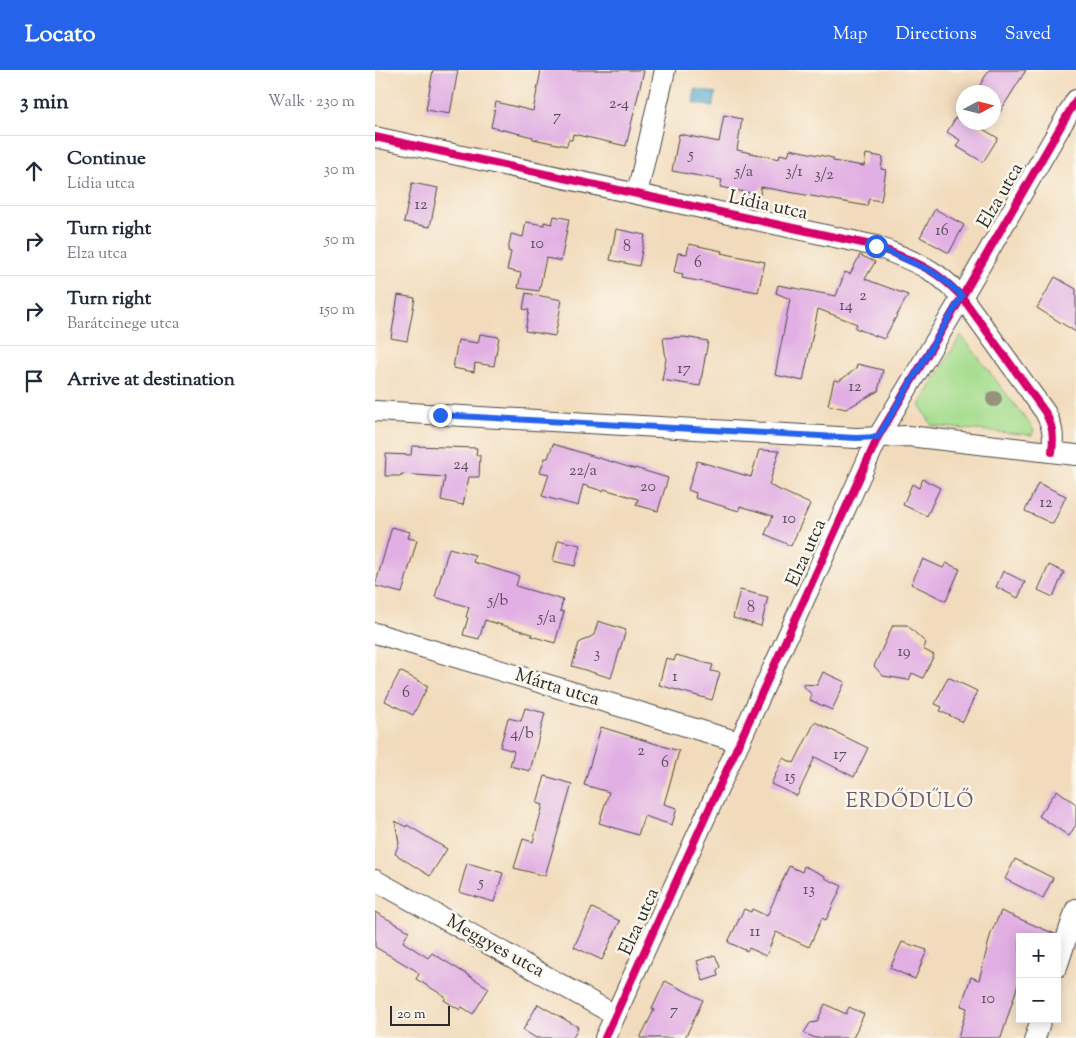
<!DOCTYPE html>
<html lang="en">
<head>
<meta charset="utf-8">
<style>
  body { margin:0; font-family:"Sorts Mill Goudy",serif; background:#f2f2f3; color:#1f2937 }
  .controls { position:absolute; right:15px; bottom:15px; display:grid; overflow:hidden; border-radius:0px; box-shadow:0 2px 12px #0003 }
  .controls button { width:45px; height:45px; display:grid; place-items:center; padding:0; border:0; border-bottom:1px solid #e0e1e3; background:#fff; color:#1f2937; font:25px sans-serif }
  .compass { position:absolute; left:581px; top:15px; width:45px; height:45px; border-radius:50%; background:#fff; box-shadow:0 2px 12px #0003; rotate:83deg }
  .scale { position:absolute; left:15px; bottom:12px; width:60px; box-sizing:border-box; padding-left:5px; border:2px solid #2b2b2b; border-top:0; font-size:14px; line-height:18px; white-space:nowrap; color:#2b2b2b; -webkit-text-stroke:4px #fbf7ec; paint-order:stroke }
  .stop { position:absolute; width:15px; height:15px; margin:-11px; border:4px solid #2563eb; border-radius:50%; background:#fff }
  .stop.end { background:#2563eb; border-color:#fff; box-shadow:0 1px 5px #0008 }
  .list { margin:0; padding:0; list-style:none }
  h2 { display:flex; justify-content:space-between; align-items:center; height:65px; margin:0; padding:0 20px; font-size:21px }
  h2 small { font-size:16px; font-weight:400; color:#747a83 }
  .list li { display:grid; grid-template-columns:32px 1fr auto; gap:15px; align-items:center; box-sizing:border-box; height:70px; padding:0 20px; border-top:1px solid #e0e1e3 }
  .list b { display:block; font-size:19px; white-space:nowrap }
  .list p { margin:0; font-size:16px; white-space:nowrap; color:#747a83 }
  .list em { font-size:16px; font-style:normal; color:#747a83 }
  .icon { flex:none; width:28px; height:28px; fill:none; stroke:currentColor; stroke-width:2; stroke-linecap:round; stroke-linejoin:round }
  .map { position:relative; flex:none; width:701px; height:968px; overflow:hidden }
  header { display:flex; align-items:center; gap:30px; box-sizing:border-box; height:70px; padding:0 25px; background:#2563eb; color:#fff }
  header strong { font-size:24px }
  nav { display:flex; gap:28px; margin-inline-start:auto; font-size:18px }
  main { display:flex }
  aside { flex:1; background:#fff }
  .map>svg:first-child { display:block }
</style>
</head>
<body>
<header>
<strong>Locato</strong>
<nav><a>Map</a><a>Directions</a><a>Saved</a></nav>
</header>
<main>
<aside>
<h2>3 min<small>Walk · 230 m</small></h2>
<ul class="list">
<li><svg class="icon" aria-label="ahead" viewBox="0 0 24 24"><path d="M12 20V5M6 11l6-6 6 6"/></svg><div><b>Continue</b><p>Lídia utca</p></div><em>30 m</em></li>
<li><svg class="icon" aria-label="right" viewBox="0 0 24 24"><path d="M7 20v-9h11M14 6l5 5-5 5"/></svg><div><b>Turn right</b><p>Elza utca</p></div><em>50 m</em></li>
<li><svg class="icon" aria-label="right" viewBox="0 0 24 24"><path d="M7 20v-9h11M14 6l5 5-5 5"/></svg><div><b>Turn right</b><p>Barátcinege utca</p></div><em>150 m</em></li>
<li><svg class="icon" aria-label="arrive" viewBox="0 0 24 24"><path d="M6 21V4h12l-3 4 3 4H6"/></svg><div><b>Arrive at destination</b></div></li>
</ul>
</aside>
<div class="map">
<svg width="701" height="968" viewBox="0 0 701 968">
  <rect width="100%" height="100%" fill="#fbf7ec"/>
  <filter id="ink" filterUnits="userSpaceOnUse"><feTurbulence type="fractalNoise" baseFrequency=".02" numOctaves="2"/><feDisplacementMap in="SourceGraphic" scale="10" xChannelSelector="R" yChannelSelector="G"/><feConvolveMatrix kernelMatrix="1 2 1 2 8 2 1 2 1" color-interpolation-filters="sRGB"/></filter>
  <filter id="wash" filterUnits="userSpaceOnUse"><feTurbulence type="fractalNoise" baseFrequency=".0096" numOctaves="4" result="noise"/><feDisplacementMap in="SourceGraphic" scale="20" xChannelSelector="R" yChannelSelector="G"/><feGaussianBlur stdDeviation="1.12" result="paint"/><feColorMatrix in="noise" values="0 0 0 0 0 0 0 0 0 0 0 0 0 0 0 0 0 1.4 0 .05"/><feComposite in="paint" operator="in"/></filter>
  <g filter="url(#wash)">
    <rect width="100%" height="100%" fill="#f2dbbc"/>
    <polygon fill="#a6dd8e" stroke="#68845c" points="586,265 659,360 657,365 557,356 545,335"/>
    <polygon fill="#4ba8c9" stroke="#3b6a7a" points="320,19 341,23 338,37 318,33"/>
    <g id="blocks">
      <g fill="#e1afe3">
        <polygon points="58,0 83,0 75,44 51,40"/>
        <polygon points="166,0 269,0 251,76 198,64 197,70 193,70 192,76 158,69 158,67 116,57 121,32 158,41"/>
        <polygon points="614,0 651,0 618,53 618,22 601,22"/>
        <polygon points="583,44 588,48 588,52 596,52 623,68 608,92 581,76 585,70 572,62"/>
        <polygon points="349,45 367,49 362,80 404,89 405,84 413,86 415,79 458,88 458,91 489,96 491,84 508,87 506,99 511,100 506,131 494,129 492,136 386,117 385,125 345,117 347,110 297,101 304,64 344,72"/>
        <polygon points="37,113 63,118 55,157 29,152"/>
        <polygon points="560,139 589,155 574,183 545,167"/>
        <polygon points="179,146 194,149 186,191 171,188 164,221 143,218 146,203 132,200 136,182 133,181 136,164 148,167 151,152 169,155 169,152 177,154"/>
        <polygon points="241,159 270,165 264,196 235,190"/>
        <polygon points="314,174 347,181 346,183 390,192 383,222 307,208 308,204 299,202 303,183 312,184"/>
        <polygon points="485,185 500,192 490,209 533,225 509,269 480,258 482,254 443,239 428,311 400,305 415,229 401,223 403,215 461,226 470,202 475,204"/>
        <polygon points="680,207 701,219 701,262 662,238"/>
        <polygon points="151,223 187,230 180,266 150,261 154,240 148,239"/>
        <polygon points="23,225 40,228 32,271 16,268"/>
        <polygon points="105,264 124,267 119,296 100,293 99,302 78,298 83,270 103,273"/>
        <polygon points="309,267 333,271 325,316 287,310 291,289 288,268"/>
        <polygon points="482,294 508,300 503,321 471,339 453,335 459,310 464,311 481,299"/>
        <polygon points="178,374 260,399 260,398 293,408 283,441 261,435 263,429 229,419 228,421 208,415 203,436 167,426 174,404 165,402 170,388 173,388"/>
        <polygon points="37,376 102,378 101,385 105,385 104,407 94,407 88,435 66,430 70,407 26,404 26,406 10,406 11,384 36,385"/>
        <polygon points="384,380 404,381 394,415 435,434 416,476 390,464 398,446 365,436 364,441 320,428 321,423 313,420 322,391 376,407"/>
        <polygon points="548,409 565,418 552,446 528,435 537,414 544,418"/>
        <polygon points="663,413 691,426 678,454 650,441"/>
        <polygon points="17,457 35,462 33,468 42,470 27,523 0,516"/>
        <polygon points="183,470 205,475 200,496 178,491"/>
        <polygon points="74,478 100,485 98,492 144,506 141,516 188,530 185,541 189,542 180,573 156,566 157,564 110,550 104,569 88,565 93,548 91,547 94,537 60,527"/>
        <polygon points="548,489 568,498 571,493 585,499 571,531 536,514"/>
        <polygon points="674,495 689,502 678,527 663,520"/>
        <polygon points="628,501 650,512 643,528 621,517"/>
        <polygon points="365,520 393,527 386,556 358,548"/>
        <polygon points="223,551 251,560 236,608 197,596 204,573 219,565"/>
        <polygon points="518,555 532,555 551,573 548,579 559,585 548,608 537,603 534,610 508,606 499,596"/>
        <polygon points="301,585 338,595 336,601 345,603 337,630 284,615 291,588 299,591"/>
        <polygon points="25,601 53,616 38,645 10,631"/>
        <polygon points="448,602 470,612 457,640 435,630 437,625 427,614 442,615"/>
        <polygon points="573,607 602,621 588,652 565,641 567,637 560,634"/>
        <polygon points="150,638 170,643 155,701 135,696 139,681 125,677 133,648 146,651"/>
        <polygon points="440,652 493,678 479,707 440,687 422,726 396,714 408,688 419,693"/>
        <polygon points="226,657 304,681 289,734 302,738 297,755 269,746 263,765 224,753 234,722 209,715"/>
        <polygon points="170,706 197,714 170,806 139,798 148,769 158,772 168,735 162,733"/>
        <polygon points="682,720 701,734 701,755 694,766 664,746"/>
        <polygon points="20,751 31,757 32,755 72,779 55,806 20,784 24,773"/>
        <polygon points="640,789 678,808 668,828 630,809"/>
        <polygon points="92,793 128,803 119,832 84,822"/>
        <polygon points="414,796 427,802 429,796 450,806 450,808 467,816 451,850 447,848 434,877 401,862 391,886 374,878 372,881 353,872 369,839 376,842 377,839 392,846"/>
        <polygon points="217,838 245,851 227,890 199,877"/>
        <polygon points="626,841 680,864 679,867 645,867 645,908 626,968 583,968 592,938 586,936 596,907 604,910 616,863"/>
        <polygon points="0,842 34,861 28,872 53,888 57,883 114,918 98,944 87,937 85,940 69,930 71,927 41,909 44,904 40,900 0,877"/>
        <polygon points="527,872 552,880 540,909 515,898"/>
        <polygon points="340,885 345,897 342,900 343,906 328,911 322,891"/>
        <polygon points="290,911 328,930 310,968 265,968 279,940 277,939"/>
        <polygon points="163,934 203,957 198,968 161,968 148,960"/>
        <polygon points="450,934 471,944 474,937 489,944 478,968 440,968 429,963 435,953 442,952"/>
      </g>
    </g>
  </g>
  <g filter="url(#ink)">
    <use href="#blocks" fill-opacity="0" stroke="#494541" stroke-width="1"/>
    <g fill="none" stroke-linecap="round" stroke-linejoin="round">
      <defs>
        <g id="minor">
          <path d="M0 67 501 176C519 184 539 190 556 201 567 207 577 217 587 227L670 342C678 357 679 365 677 382"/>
          <polyline points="262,124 290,0"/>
          <polyline points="0,341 481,368 533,366 701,385"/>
          <polyline points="0,563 364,672"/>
          <polyline points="0,810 240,945"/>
          <polyline points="682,897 701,839"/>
          <polyline points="230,968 503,367 587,227 701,30"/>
          <polyline points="660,968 666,949"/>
        </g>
      </defs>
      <use href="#minor" stroke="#494541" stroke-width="22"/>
      <use href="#minor" stroke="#fff" stroke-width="20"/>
      <defs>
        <g id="cycleway">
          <path d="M0 67 501 176C519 184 539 190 556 201 567 207 577 217 587 227L670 342C678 357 679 365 677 382"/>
          <polyline points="230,968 503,367 587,227 701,30"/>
        </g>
      </defs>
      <use href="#cycleway" stroke="#fbf7ec" stroke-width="11"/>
      <use href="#cycleway" stroke="#d6006c" stroke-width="8"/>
    </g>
    <circle fill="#96937a" cx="619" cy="329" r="8"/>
  </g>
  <g fill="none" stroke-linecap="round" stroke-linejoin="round" filter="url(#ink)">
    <polyline stroke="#2563eb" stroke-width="6" points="65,345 481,368 503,367 587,226 574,214 556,201 501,176"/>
  </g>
  <g text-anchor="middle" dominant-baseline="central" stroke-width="5" stroke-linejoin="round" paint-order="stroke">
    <g font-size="16" fill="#584c59">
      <text x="244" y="34">2-4</text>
      <text x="182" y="47">7</text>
      <text x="316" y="85">5</text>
      <text x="369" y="102">5/a</text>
      <text x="419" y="102">3/1</text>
      <text x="449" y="105">3/2</text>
      <text x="46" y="135">12</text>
      <text x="567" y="161">16</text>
      <text x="162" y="174">10</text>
      <text x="252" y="177">8</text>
      <text x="323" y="193">6</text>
      <text x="488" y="226">2</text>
      <text x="471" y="236">14</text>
      <text x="309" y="299">17</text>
      <text x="480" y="317">12</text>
      <text x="86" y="395">24</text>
      <text x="208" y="401">22/a</text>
      <text x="273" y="417">20</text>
      <text x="671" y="433">12</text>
      <text x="414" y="449">10</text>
      <text x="123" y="531">5/b</text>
      <text x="376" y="538">8</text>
      <text x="172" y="548">5/a</text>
      <text x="529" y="582">19</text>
      <text x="222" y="584">3</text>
      <text x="300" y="607">1</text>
      <text x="31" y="623">6</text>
      <text x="147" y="664">4/b</text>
      <text x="266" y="681">2</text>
      <text x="465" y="685">17</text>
      <text x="290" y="693">6</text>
      <text x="415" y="707">15</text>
      <text x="106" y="813">5</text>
      <text x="434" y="820">13</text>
      <text x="380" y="862">11</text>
      <text x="613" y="929">10</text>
      <text x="299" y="941">7</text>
    </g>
    <g font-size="19" fill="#2b2b2b" stroke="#fbf7ec">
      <text transform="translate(626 126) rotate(-60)">Elza utca</text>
      <text transform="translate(393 136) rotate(12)">Lídia utca</text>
      <text transform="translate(432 483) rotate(-66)">Elza utca</text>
      <text transform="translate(182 618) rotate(17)">Márta utca</text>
      <text transform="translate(265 852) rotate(-66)">Elza utca</text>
      <text transform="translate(120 877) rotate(29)">Meggyes utca</text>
    </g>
    <g font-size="20" letter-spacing="1" fill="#6b596b" stroke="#fbf7ec">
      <text x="535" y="732">ERDŐDŰLŐ</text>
    </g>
  </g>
</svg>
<div class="controls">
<button>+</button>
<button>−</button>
</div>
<svg class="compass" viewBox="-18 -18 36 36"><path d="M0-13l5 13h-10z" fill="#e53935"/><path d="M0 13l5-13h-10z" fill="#747a83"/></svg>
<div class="scale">20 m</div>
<div class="stop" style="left:501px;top:176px"></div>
<div class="stop end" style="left:65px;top:345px"></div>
</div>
</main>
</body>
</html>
